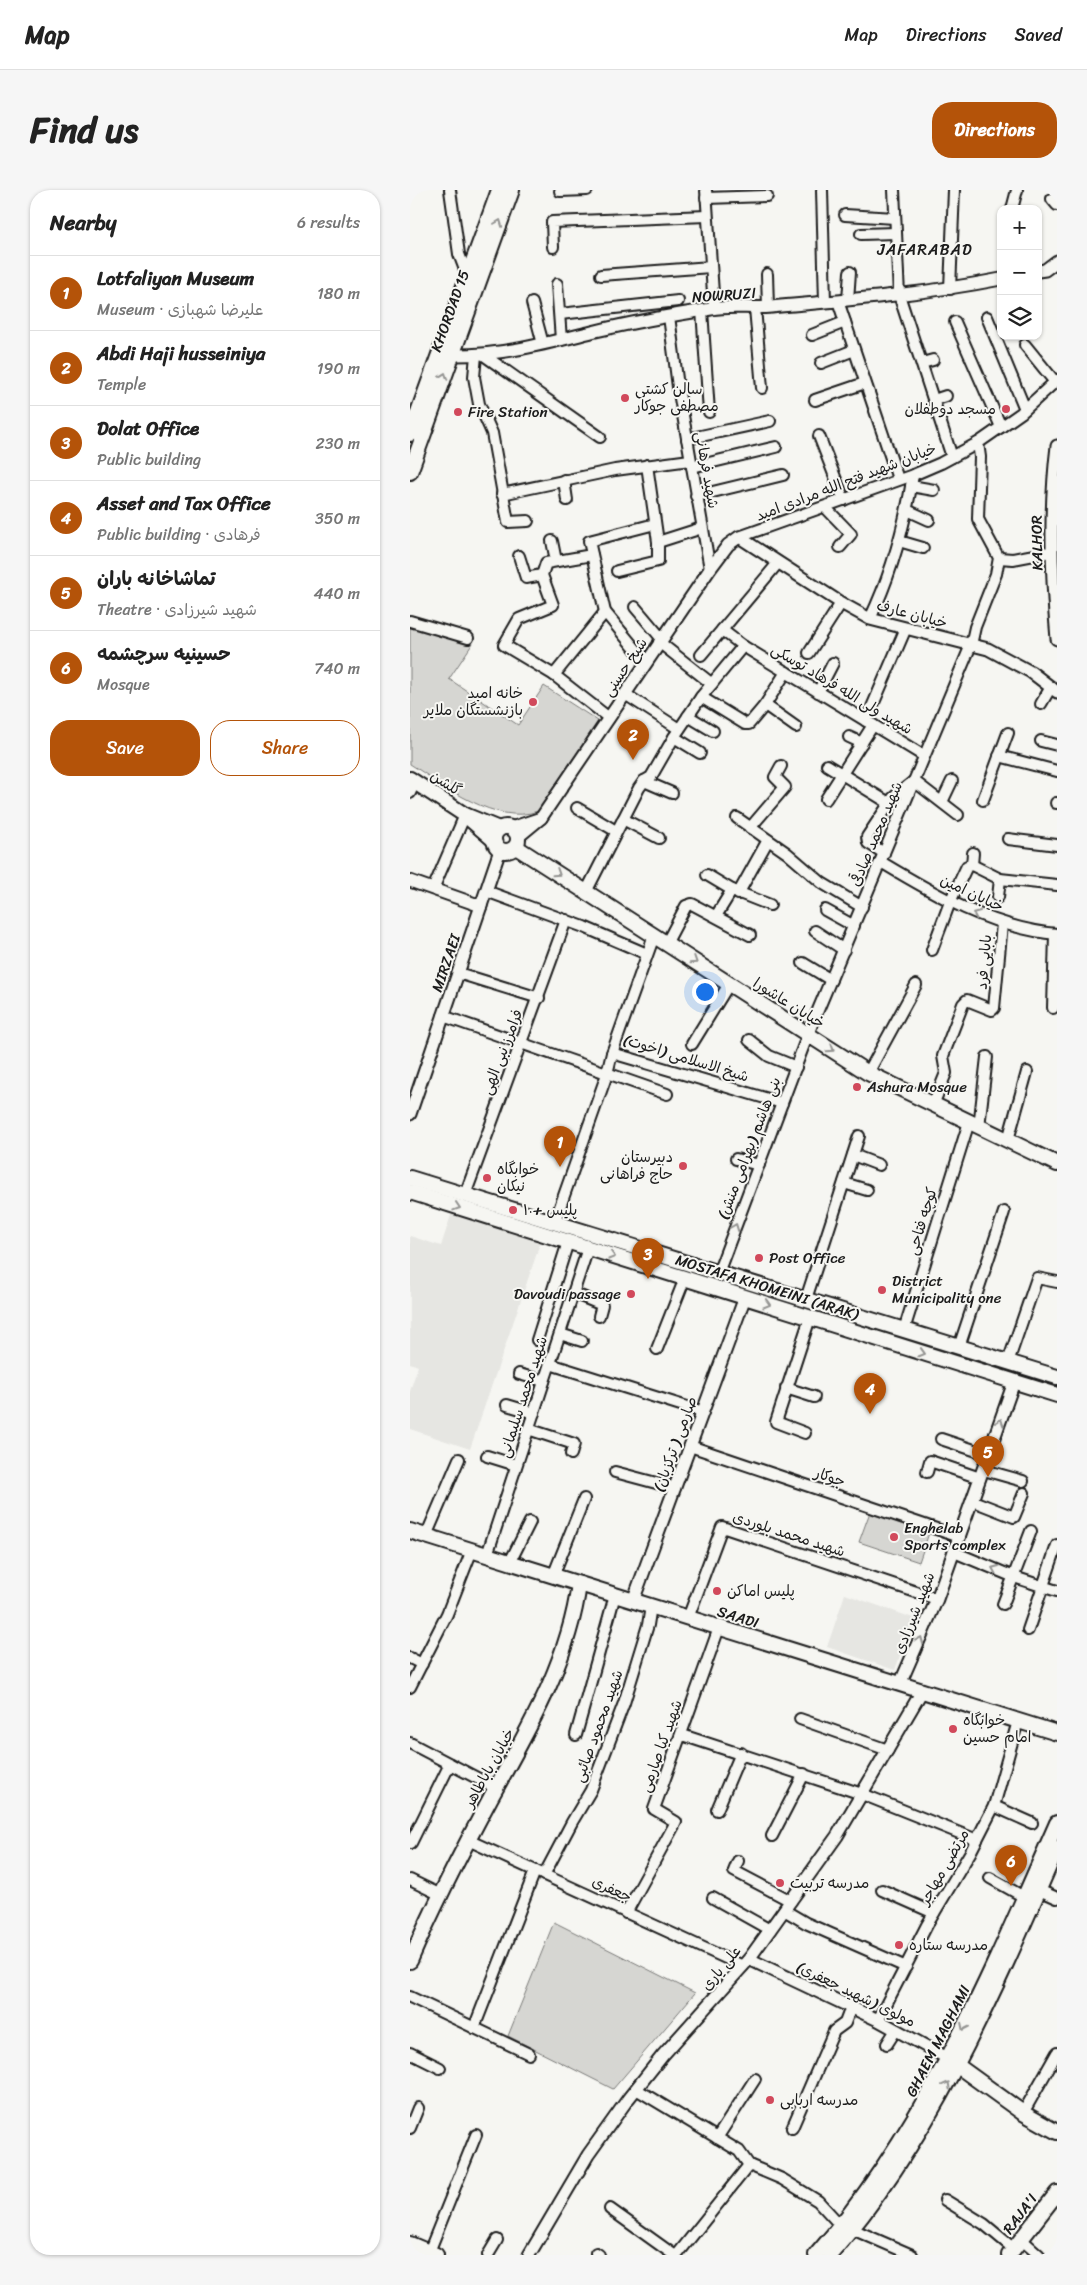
<!DOCTYPE html>
<html lang="en">
<head>
<meta charset="utf-8">
<style>
  body { margin:0; font-family:Sriracha,"Playpen Sans Arabic",sans-serif; background:#f6f6f6; color:#222 }
  .controls { position:absolute; right:15px; top:15px; display:grid; overflow:hidden; border-radius:10px; box-shadow:0 1px 4px #0004 }
  .controls button { width:45px; height:45px; display:grid; place-items:center; padding:0; border:0; border-bottom:1px solid #e0e0e0; background:#fff; color:#222; font:25px sans-serif }
  .you { position:absolute; left:294px; top:801px; width:18px; height:18px; margin:-12px; border:4px solid #fff; border-radius:50%; background:#1a73e8; box-shadow:0 0 0 8px #1a73e833 }
  .badge { display:grid; place-items:center; width:32px; height:32px; border-radius:50%; background:#b45309; color:#fff; font-size:16px; font-weight:700 }
  .pin { position:absolute; translate:-50% -41px; filter:drop-shadow(0 1px 2px #0008) }
  .pin::after { content:''; position:absolute; top:26px; width:18px; height:15px; background:inherit; clip-path:polygon(0 0,100% 0,50% 100%) }
  .list { margin:0; padding:0; list-style:none }
  h2 { display:flex; justify-content:space-between; align-items:center; height:65px; margin:0; padding:0 20px; font-size:21px }
  h2 small { font-size:16px; font-weight:400; color:#767676 }
  .list li { display:grid; grid-template-columns:32px 1fr auto; gap:15px; align-items:center; box-sizing:border-box; height:75px; padding:0 20px; border-top:1px solid #e0e0e0 }
  .list b { display:block; font-size:19px; white-space:nowrap }
  .list p { margin:0; font-size:16px; white-space:nowrap; color:#767676 }
  .list em { font-size:16px; font-style:normal; color:#767676 }
  .actions { display:flex; gap:10px; padding:15px 20px }
  .actions a { flex:1; padding:11px 0; border:1px solid #b45309; border-radius:20px; text-align:center; font-size:18px; color:#b45309 }
  .actions .main { background:#b45309; color:#fff }
  .icon { flex:none; width:28px; height:28px; fill:none; stroke:currentColor; stroke-width:2; stroke-linecap:round; stroke-linejoin:round }
  .map { position:relative; flex:none; width:647px; height:2065px; overflow:hidden; border-radius:20px }
  header { display:flex; align-items:center; gap:30px; box-sizing:border-box; height:70px; padding:0 25px; background:#fff; border-bottom:1px solid #e0e0e0 }
  header strong { font-size:24px }
  nav { display:flex; gap:28px; margin-inline-start:auto; font-size:18px }
  .intro { display:flex; align-items:center; justify-content:space-between; box-sizing:border-box; height:120px; padding:0 30px }
  h1 { margin:0; font-size:35px }
  .button { padding:12px 22px; border-radius:20px; background:#b45309; color:#fff; font-size:18px; font-weight:700 }
  main { display:flex; gap:30px; padding:0 30px }
  aside { flex:1; background:#fff; border-radius:20px; box-shadow:0 1px 4px #0004 }
  .map>svg:first-child { display:block }
</style>
</head>
<body>
<header>
<strong>Map</strong>
<nav><a>Map</a><a>Directions</a><a>Saved</a></nav>
</header>
<div class="intro"><h1>Find us</h1><a class="button">Directions</a></div>
<main>
<aside>
<h2>Nearby<small>6 results</small></h2>
<ul class="list">
<li><span class="badge">1</span><div><b>Lotfaliyan Museum</b><p>Museum · علیرضا شهبازی</p></div><em>180 m</em></li>
<li><span class="badge">2</span><div><b>Abdi Haji husseiniya</b><p>Temple</p></div><em>190 m</em></li>
<li><span class="badge">3</span><div><b>Dolat Office</b><p>Public building</p></div><em>230 m</em></li>
<li><span class="badge">4</span><div><b>Asset and Tax Office</b><p>Public building · فرهادی</p></div><em>350 m</em></li>
<li><span class="badge">5</span><div><b>تماشاخانه باران</b><p>Theatre · شهید شیرزادی</p></div><em>440 m</em></li>
<li><span class="badge">6</span><div><b>حسینیه سرچشمه</b><p>Mosque</p></div><em>740 m</em></li>
</ul>
<div class="actions"><a class="main">Save</a><a>Share</a></div>
</aside>
<div class="map">
<svg width="647" height="2065" viewBox="0 0 647 2065">
  <rect width="100%" height="100%" fill="#f6f6f2"/>
  <filter id="ink" filterUnits="userSpaceOnUse"><feTurbulence type="fractalNoise" baseFrequency=".02" numOctaves="2"/><feDisplacementMap in="SourceGraphic" scale="10" xChannelSelector="R" yChannelSelector="G"/><feConvolveMatrix kernelMatrix="1 2 1 2 8 2 1 2 1" color-interpolation-filters="sRGB"/></filter>
  <g filter="url(#ink)">
    <g fill="#e6e6e2">
      <polygon points="42,1022 131,1051 60,1259 0,1239 0,1201 8,1176 0,1173 0,1046 31,1056"/>
      <polygon points="435,1404 503,1428 485,1480 417,1457"/>
    </g>
    <g fill="#d6d6d2" stroke="#797977">
      <path d="M0 435 63 453 39 489 108 535 134 496 188 531 128 621C86 636 35 596 0 574Z"/>
      <polygon points="460,1322 519,1343 509,1372 449,1352"/>
      <polygon points="144,1732 285,1803 203,1899 98,1846"/>
    </g>
    <g fill="none" stroke-linecap="round" stroke-linejoin="round">
      <defs>
        <g id="minor">
          <polyline points="40,0 49,64 57,85"/>
          <polyline points="296,0 304,118"/>
          <polyline points="412,0 415,112"/>
          <polyline points="484,0 489,105 542,267"/>
          <polyline points="150,1 177,0"/>
          <polyline points="296,8 357,6"/>
          <polyline points="642,9 647,15"/>
          <polyline points="602,19 607,0"/>
          <polyline points="435,25 485,28"/>
          <polyline points="451,44 486,43"/>
          <polyline points="143,57 142,32 297,26"/>
          <polyline points="357,84 358,117"/>
          <polyline points="191,85 301,77"/>
          <polyline points="147,94 151,150"/>
          <polyline points="540,99 544,0"/>
          <polyline points="438,110 440,82"/>
          <polyline points="428,111 488,289"/>
          <polyline points="122,113 133,154"/>
          <polyline points="345,118 352,198"/>
          <polyline points="292,120 299,222"/>
          <polyline points="150,124 268,111"/>
          <polyline points="259,126 268,197 300,379"/>
          <polyline points="577,127 615,219"/>
          <polyline points="545,132 591,237"/>
          <polyline points="402,145 435,132"/>
          <polyline points="615,155 645,192"/>
          <polyline points="66,165 64,187 69,214 82,243 98,332 118,331"/>
          <polyline points="75,166 190,247"/>
          <polyline points="411,173 444,160"/>
          <polyline points="512,173 523,170"/>
          <polyline points="405,210 455,193"/>
          <polyline points="524,210 536,206"/>
          <polyline points="409,246 434,310"/>
          <polyline points="277,249 360,231"/>
          <polyline points="237,275 248,352 292,338"/>
          <polyline points="282,277 366,257"/>
          <polyline points="154,290 157,310"/>
          <polyline points="501,296 524,300"/>
          <polyline points="92,304 205,280 280,270"/>
          <polyline points="286,306 373,285"/>
          <polyline points="415,317 441,344 430,357"/>
          <polyline points="497,320 519,330"/>
          <polyline points="329,347 503,285 531,273 568,253 611,223 647,190"/>
          <polyline points="142,351 146,371"/>
          <polyline points="489,351 513,358"/>
          <polyline points="182,365 136,373 132,385 143,415 109,429 94,455 144,485 199,528"/>
          <polyline points="109,366 116,388 132,385"/>
          <polyline points="589,368 603,369 640,362"/>
          <polyline points="207,381 248,371 248,352"/>
          <polyline points="225,417 252,449"/>
          <path d="M460 429C482 383 495 335 503 285"/>
          <polyline points="0,431 58,448"/>
          <polyline points="312,440 333,456 514,566"/>
          <polyline points="249,452 302,494"/>
          <polyline points="399,463 431,413"/>
          <polyline points="291,465 368,373"/>
          <polyline points="236,472 195,422 179,351 245,334"/>
          <polyline points="144,485 195,422"/>
          <polyline points="408,502 423,473"/>
          <polyline points="215,504 269,539"/>
          <polyline points="291,507 335,534 339,534 355,515 376,482"/>
          <polyline points="631,514 641,497"/>
          <polyline points="355,515 386,537"/>
          <polyline points="278,526 303,541"/>
          <polyline points="456,531 496,438"/>
          <polyline points="264,547 290,563"/>
          <polyline points="439,547 452,553"/>
          <polyline points="631,551 647,555"/>
          <polyline points="589,566 647,581"/>
          <polyline points="417,575 479,613"/>
          <polyline points="234,591 262,603"/>
          <polyline points="0,603 5,592"/>
          <polyline points="416,609 463,535"/>
          <polyline points="573,610 598,543"/>
          <polyline points="532,612 542,591"/>
          <polyline points="646,613 647,613"/>
          <polyline points="167,618 206,641"/>
          <polyline points="327,628 377,663 412,693 452,717"/>
          <polyline points="213,629 249,648"/>
          <polyline points="340,638 375,597 365,587 371,576"/>
          <polyline points="598,649 647,655"/>
          <polyline points="474,663 458,653 457,647 483,608 504,591 548,625"/>
          <path d="M471 672C526 705 581 738 647 744"/>
          <polyline points="562,675 563,663"/>
          <polyline points="297,685 322,700"/>
          <polyline points="23,699 55,625"/>
          <polyline points="76,701 174,737 237,764"/>
          <polyline points="176,702 229,598 234,591 241,587 264,547 291,507 333,456"/>
          <polyline points="328,704 358,650"/>
          <polyline points="588,707 590,689"/>
          <polyline points="415,720 444,736"/>
          <polyline points="306,726 322,700 360,715"/>
          <polyline points="405,741 434,760"/>
          <polyline points="244,746 202,863 372,913"/>
          <polyline points="256,754 276,716 282,714 340,745"/>
          <polyline points="522,760 540,712 557,676 562,675 590,689 647,695"/>
          <polyline points="393,773 421,790"/>
          <polyline points="48,783 129,808"/>
          <polyline points="643,818 645,744"/>
          <polyline points="33,826 257,904"/>
          <polyline points="339,850 359,866 386,877"/>
          <polyline points="282,854 319,794"/>
          <polyline points="458,883 506,795"/>
          <polyline points="523,915 536,883 533,866 553,814 557,810 582,820 584,818 592,734"/>
          <polyline points="569,937 577,867"/>
          <polyline points="598,950 617,882"/>
          <polyline points="443,965 469,975"/>
          <polyline points="326,969 349,975"/>
          <polyline points="434,993 457,1000"/>
          <polyline points="55,1005 156,730"/>
          <polyline points="145,1031 197,884 202,863"/>
          <polyline points="308,1083 398,844 561,455 565,437 586,384 589,368 568,329 570,267 568,253"/>
          <polyline points="163,1103 192,1115 189,1126"/>
          <polyline points="396,1109 449,946"/>
          <polyline points="494,1140 559,932"/>
          <polyline points="150,1144 172,1151"/>
          <polyline points="127,1150 158,1052"/>
          <polyline points="549,1157 594,1022"/>
          <polyline points="247,1159 275,1088"/>
          <polyline points="598,1172 627,1088 647,1092"/>
          <polyline points="140,1174 293,1222"/>
          <polyline points="109,1184 134,1191"/>
          <polyline points="376,1198 404,1207"/>
          <polyline points="97,1215 124,1223"/>
          <polyline points="118,1239 164,1254 161,1264"/>
          <polyline points="395,1243 366,1232 400,1128"/>
          <polyline points="531,1249 579,1265"/>
          <polyline points="280,1256 550,1347"/>
          <polyline points="77,1266 106,1275"/>
          <polyline points="574,1280 613,1291"/>
          <polyline points="205,1282 265,1298"/>
          <polyline points="517,1282 520,1271 570,1288"/>
          <polyline points="563,1311 604,1327 614,1303"/>
          <polyline points="16,1346 49,1269"/>
          <polyline points="544,1362 604,1387 647,1401"/>
          <polyline points="77,1365 178,1058"/>
          <polyline points="100,1372 120,1332"/>
          <polyline points="143,1386 174,1309"/>
          <polyline points="593,1414 621,1341"/>
          <polyline points="278,1428 312,1337 527,1409"/>
          <polyline points="618,1440 647,1355"/>
          <polyline points="0,1468 12,1474"/>
          <polyline points="0,1497 37,1424 62,1360"/>
          <polyline points="390,1529 478,1560"/>
          <polyline points="166,1545 205,1405"/>
          <polyline points="272,1545 452,1604 567,1650"/>
          <polyline points="0,1553 86,1598"/>
          <polyline points="584,1616 622,1633"/>
          <polyline points="307,1620 331,1563"/>
          <polyline points="362,1646 394,1584"/>
          <polyline points="58,1650 333,1776"/>
          <polyline points="1,1653 40,1574"/>
          <polyline points="328,1671 324,1681 381,1711"/>
          <polyline points="134,1685 162,1632 181,1600 214,1513 238,1435 241,1416"/>
          <polyline points="580,1688 614,1707"/>
          <polyline points="0,1690 31,1705"/>
          <polyline points="472,1700 524,1723"/>
          <polyline points="629,1700 647,1708"/>
          <polyline points="303,1708 360,1740"/>
          <polyline points="374,1720 396,1733 496,1777"/>
          <polyline points="216,1723 266,1632 244,1619 309,1438"/>
          <polyline points="0,1807 119,1864"/>
          <polyline points="468,1830 517,1735 560,1663 584,1616 608,1531"/>
          <polyline points="64,1838 125,1681"/>
          <polyline points="477,1854 486,1840"/>
          <polyline points="0,1863 30,1878"/>
          <polyline points="226,1899 329,1961 339,1975 372,1989 408,2011 431,2036"/>
          <polyline points="613,1923 647,1863"/>
          <polyline points="0,1938 8,1918"/>
          <polyline points="382,1938 424,1841 435,1833 441,1817"/>
          <polyline points="307,1948 345,1889"/>
          <polyline points="535,2010 574,2034 604,2059"/>
          <polyline points="200,2019 264,2065"/>
          <polyline points="442,2039 502,2065"/>
          <polyline points="611,2049 629,2065"/>
          <polyline points="19,2062 66,1945"/>
          <polyline points="186,2063 189,2065"/>
          <polyline points="78,2065 87,2050"/>
          <polyline points="267,2065 339,1975"/>
        </g>
        <g id="tertiary">
          <polyline points="628,81 635,80 647,71"/>
          <path d="M41 165C92 166 137 153 186 141 224 132 263 125 301 119 321 115 342 119 362 117 439 110 515 104 591 89"/>
          <path d="M647 256C639 321 641 384 647 449"/>
          <polyline points="131,628 300,379 318,355 329,347 431,413 460,429 578,459 621,482 647,502"/>
          <polyline points="101,638 131,628 108,647"/>
          <polyline points="0,691 71,716"/>
          <polyline points="0,924 90,660"/>
          <polyline points="223,1411 335,1107"/>
          <polyline points="490,1494 527,1409 604,1192"/>
          <polyline points="339,1769 468,1830 539,1869"/>
          <polyline points="119,2065 178,1965 218,1909 253,1865 339,1769 427,1646 512,1501"/>
        </g>
        <g id="secondary">
          <polyline points="0,244 89,0"/>
          <polyline points="0,282 102,0"/>
          <polyline points="0,589 55,625"/>
          <circle cx="96" cy="649" r="12"/>
          <polyline points="84,650 55,625 89,639"/>
          <polyline points="106,657 458,883 647,974"/>
          <polyline points="0,988 647,1187"/>
          <polyline points="0,1002 647,1205"/>
          <polyline points="0,1341 647,1543"/>
          <path d="M0 1771C24 1715 52 1661 81 1607 118 1540 159 1471 169 1394"/>
          <polyline points="548,1876 613,1923 647,1942"/>
          <polyline points="0,2054 26,2065"/>
          <path d="M406 2065C516 1939 580 1785 647 1633"/>
          <path d="M420 2065C523 1947 585 1800 647 1658"/>
          <polyline points="599,2065 647,2003"/>
        </g>
      </defs>
      <use href="#minor" stroke="#1c1c1c" stroke-width="14"/>
      <use href="#tertiary" stroke="#1c1c1c" stroke-width="15"/>
      <use href="#secondary" stroke="#1c1c1c" stroke-width="18"/>
      <use href="#minor" stroke="#f6f6f2" stroke-width="10"/>
      <use href="#tertiary" stroke="#f6f6f2" stroke-width="11"/>
      <use href="#secondary" stroke="#f6f6f2" stroke-width="14"/>
    </g>
    <defs><path id="oneway-chevron" d="M-2-3.5L2.5 0L-2 3.5" fill="none" stroke-width="1.6" stroke-linecap="round" stroke-linejoin="round" transform="scale(1.25)"/></defs>
    <g stroke="#949492">
      <use href="#oneway-chevron" transform="translate(89 33) rotate(-69)"/>
      <use href="#oneway-chevron" transform="translate(34 186) rotate(-71)"/>
      <use href="#oneway-chevron" transform="translate(147 683) rotate(33)"/>
      <use href="#oneway-chevron" transform="translate(566 724) rotate(-156)"/>
      <use href="#oneway-chevron" transform="translate(284 771) rotate(33)"/>
      <use href="#oneway-chevron" transform="translate(421 859) rotate(33)"/>
      <use href="#oneway-chevron" transform="translate(47 1017) rotate(18)"/>
      <use href="#oneway-chevron" transform="translate(325 1037) rotate(-69)"/>
      <use href="#oneway-chevron" transform="translate(202 1066) rotate(17)"/>
      <use href="#oneway-chevron" transform="translate(357 1114) rotate(17)"/>
      <use href="#oneway-chevron" transform="translate(512 1163) rotate(17)"/>
      <use href="#oneway-chevron" transform="translate(590 1232) rotate(-71)"/>
      <use href="#oneway-chevron" transform="translate(585 1379) rotate(-157)"/>
      <use href="#oneway-chevron" transform="translate(510 1450) rotate(-67)"/>
      <use href="#oneway-chevron" transform="translate(554 1837) rotate(116)"/>
      <use href="#oneway-chevron" transform="translate(537 1895) rotate(-61)"/>
    </g>
  </g>
  <g fill="#d1495b" stroke="#f6f6f2" stroke-width="2">
    <circle cx="215" cy="208" r="5"/>
    <circle cx="596" cy="219" r="5"/>
    <circle cx="48" cy="222" r="5"/>
    <circle cx="123" cy="512" r="5"/>
    <circle cx="447" cy="897" r="5"/>
    <circle cx="273" cy="976" r="5"/>
    <circle cx="77" cy="988" r="5"/>
    <circle cx="103" cy="1020" r="5"/>
    <circle cx="349" cy="1068" r="5"/>
    <circle cx="472" cy="1100" r="5"/>
    <circle cx="221" cy="1104" r="5"/>
    <circle cx="484" cy="1347" r="5"/>
    <circle cx="307" cy="1401" r="5"/>
    <circle cx="543" cy="1539" r="5"/>
    <circle cx="370" cy="1693" r="5"/>
    <circle cx="489" cy="1755" r="5"/>
    <circle cx="360" cy="1910" r="5"/>
  </g>
  <g text-anchor="middle" dominant-baseline="central" stroke-width="4" stroke-linejoin="round" paint-order="stroke">
    <g font-size="15" fill="#1c1c1c" stroke="#f6f6f2">
      <text transform="translate(314 105) rotate(-4)">NOWRUZI</text>
      <text transform="translate(40 121) rotate(-70)">KHORDAD 15</text>
      <text transform="translate(297 280) rotate(80)">شهید فرهانی</text>
      <text transform="translate(436 292) rotate(-21)">خیابان شهید فتح الله مرادی امید</text>
      <text transform="translate(627 353) rotate(-91)">KALHOR</text>
      <text transform="translate(502 424) rotate(15)">خیابان عارف</text>
      <text transform="translate(215 477) rotate(-56)">شیخ حسنی</text>
      <text transform="translate(432 499) rotate(31)">شهید ولی الله فرهاد توسکی</text>
      <text transform="translate(36 593) rotate(33)">گلشن</text>
      <text transform="translate(466 644) rotate(-67)">شهید محمد صادقی</text>
      <text transform="translate(562 703) rotate(25)">خیابان امین</text>
      <text transform="translate(574 772) rotate(-85)">بابایی فرد</text>
      <text transform="translate(36 773) rotate(-71)">MIRZAEI</text>
      <text transform="translate(379 813) rotate(32)">خیابان عاشورا</text>
      <text transform="translate(92 862) rotate(-69)">فرامرز نبی الهی</text>
      <text transform="translate(276 868) rotate(17)">شیخ الاسلامی (اخوت)</text>
      <text transform="translate(339 958) rotate(-69)">بنی هاشم (بهرامی منش)</text>
      <text transform="translate(512 1031) rotate(-73)">کوچه فتاحی</text>
      <text transform="translate(357 1097) rotate(17)">MOSTAFA KHOMEINI (ARAK)</text>
      <text transform="translate(113 1207) rotate(-72)">شهید محمد سلیمانی</text>
      <text transform="translate(265 1254) rotate(-70)">صارمی ( ترکزبان)</text>
      <text transform="translate(420 1287) rotate(19)">جوکار</text>
      <text transform="translate(379 1344) rotate(18)">شهید محمد بلوردی</text>
      <text transform="translate(504 1423) rotate(-68)">شهید شیرزادی</text>
      <text transform="translate(328 1427) rotate(17)">SAADI</text>
      <text transform="translate(188 1536) rotate(-70)">شهید محمود صائبی</text>
      <text transform="translate(251 1556) rotate(-70)">شهید کیا صارمی</text>
      <text transform="translate(79 1578) rotate(-61)">خیابان باباطاهر</text>
      <text transform="translate(534 1677) rotate(-60)">مرتضی مهاجر</text>
      <text transform="translate(202 1699) rotate(25)">جعفری</text>
      <text transform="translate(311 1778) rotate(-50)">علی یاری</text>
      <text transform="translate(446 1804) rotate(26)">مولوی (شهید جعفری)</text>
      <text transform="translate(528 1851) rotate(-63)">GHAEM MAGHAMI</text>
      <text transform="translate(610 2024) rotate(-53)">RAJA'I</text>
    </g>
    <g font-size="15" fill="#1c1c1c" stroke="#f6f6f2" text-anchor="start">
      <text x="225" y="199">سالن کشتی<tspan x="225" dy="17">مصطفی جوکار</tspan></text>
      <text x="586" y="219" text-anchor="end">مسجد دوطفلان</text>
      <text x="58" y="222">Fire Station</text>
      <text x="113" y="503" text-anchor="end">خانه امید<tspan x="113" dy="17">بازنشستگان ملایر</tspan></text>
      <text x="457" y="897">Ashura Mosque</text>
      <text x="263" y="967" text-anchor="end">دبیرستان<tspan x="263" dy="17">حاج فراهانی</tspan></text>
      <text x="87" y="979">خوابگاه<tspan x="87" dy="17">نیکان</tspan></text>
      <text x="113" y="1020">پلیس +۱۰</text>
      <text x="359" y="1068">Post Office</text>
      <text x="482" y="1091">District<tspan x="482" dy="17">Municipality one</tspan></text>
      <text x="211" y="1104" text-anchor="end">Davoudi passage</text>
      <text x="494" y="1338">Enghelab<tspan x="494" dy="17">Sports complex</tspan></text>
      <text x="317" y="1401">پلیس اماکن</text>
      <text x="553" y="1530">خوابگاه<tspan x="553" dy="17">امام حسین</tspan></text>
      <text x="380" y="1693">مدرسه تربیت</text>
      <text x="499" y="1755">مدرسه ستاره</text>
      <text x="370" y="1910">مدرسه اربابی</text>
    </g>
    <g font-size="16" letter-spacing="1" fill="#1c1c1c" stroke="#f6f6f2">
      <text x="515" y="59">JAFARABAD</text>
    </g>
  </g>
</svg>
<div class="controls">
<button>+</button>
<button>−</button>
<button><svg class="icon" aria-label="layers" viewBox="0 0 24 24"><path d="M12 4l9 5-9 5-9-5zM3 14l9 5 9-5"/></svg></button>
</div>
<div class="you"></div>
<div class="pin badge" style="left:150px;top:977px">1</div>
<div class="pin badge" style="left:223px;top:570px">2</div>
<div class="pin badge" style="left:238px;top:1089px">3</div>
<div class="pin badge" style="left:460px;top:1224px">4</div>
<div class="pin badge" style="left:578px;top:1287px">5</div>
<div class="pin badge" style="left:601px;top:1696px">6</div>
</div>
</main>
</body>
</html>
